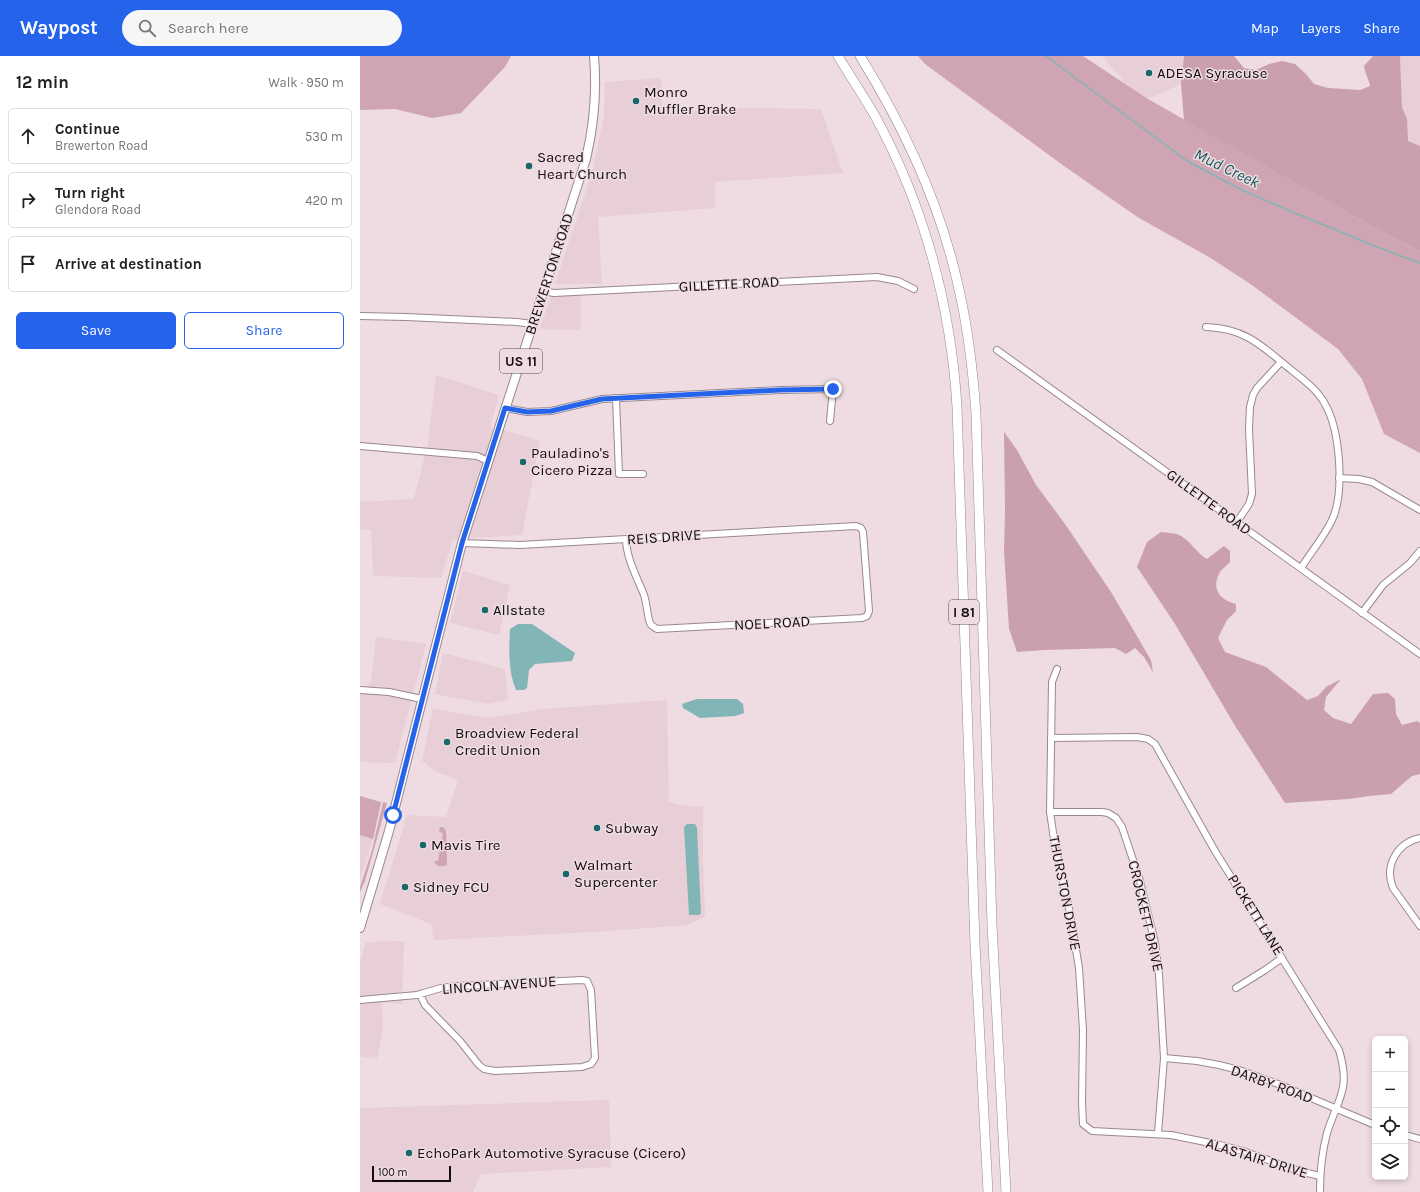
<!DOCTYPE html>
<html lang="en">
<head>
<meta charset="utf-8">
<style>
  body { margin:0; font-family:Karla,sans-serif; background:#f6f6f6; color:#222 }
  .controls { position:absolute; right:12px; bottom:12px; display:grid; overflow:hidden; border-radius:6px; box-shadow:0 2px 6px #0003 }
  .controls button { width:36px; height:36px; display:grid; place-items:center; padding:0; border:0; border-bottom:1px solid #e0e0e0; background:#fff; color:#222; font:20px sans-serif }
  .scale { position:absolute; left:12px; bottom:10px; width:79px; box-sizing:border-box; padding-left:4px; border:2px solid #130d0f; border-top:0; font-size:11px; line-height:14px; white-space:nowrap; color:#130d0f; -webkit-text-stroke:3px #eedce2; paint-order:stroke }
  .stop { position:absolute; width:12px; height:12px; margin:-9px; border:3px solid #2563eb; border-radius:50%; background:#fff }
  .stop.end { background:#2563eb; border-color:#fff; box-shadow:0 1px 4px #0008 }
  .list { margin:0; padding:0; list-style:none }
  h2 { display:flex; justify-content:space-between; align-items:center; height:52px; margin:0; padding:0 16px; font-size:17px }
  h2 small { font-size:13px; font-weight:400; color:#767676 }
  .list li { display:grid; grid-template-columns:26px 1fr auto; gap:12px; align-items:center; box-sizing:border-box; height:56px; margin:0 8px 8px; padding:0 8px; border:1px solid #e0e0e0; border-radius:6px }
  .list b { display:block; font-size:15px; white-space:nowrap }
  .list p { margin:0; font-size:13px; white-space:nowrap; color:#767676 }
  .list em { font-size:13px; font-style:normal; color:#767676 }
  .actions { display:flex; gap:8px; padding:12px 16px }
  .actions a { flex:1; padding:9px 0; border:1px solid #2563eb; border-radius:6px; text-align:center; font-size:14px; color:#2563eb }
  .actions .main { background:#2563eb; color:#fff }
  .icon { flex:none; width:22px; height:22px; fill:none; stroke:currentColor; stroke-width:2; stroke-linecap:round; stroke-linejoin:round }
  .map { position:relative; flex:none; width:1060px; height:1136px; overflow:hidden }
  header { display:flex; align-items:center; gap:24px; box-sizing:border-box; height:56px; padding:0 20px; background:#2563eb; color:#fff }
  header strong { font-size:19px }
  nav { display:flex; gap:22px; margin-inline-start:auto; font-size:14px }
  .search { width:280px; height:36px; background:#f6f6f6; display:flex; align-items:center; gap:10px; box-sizing:border-box; padding:0 14px; border-radius:22px; color:#767676; font-size:15px }
  main { display:flex }
  aside { flex:1; background:#fff }
  .map>svg:first-child { display:block }
</style>
</head>
<body>
<header>
<strong>Waypost</strong>
<div class="search"><svg class="icon" aria-label="search" viewBox="0 0 24 24"><circle cx="10" cy="10" r="6"/><path d="M15 15l6 6"/></svg>Search here</div>
<nav><a>Map</a><a>Layers</a><a>Share</a></nav>
</header>
<main>
<aside>
<h2>12 min<small>Walk · 950 m</small></h2>
<ul class="list">
<li><svg class="icon" aria-label="ahead" viewBox="0 0 24 24"><path d="M12 20V5M6 11l6-6 6 6"/></svg><div><b>Continue</b><p>Brewerton Road</p></div><em>530 m</em></li>
<li><svg class="icon" aria-label="right" viewBox="0 0 24 24"><path d="M7 20v-9h11M14 6l5 5-5 5"/></svg><div><b>Turn right</b><p>Glendora Road</p></div><em>420 m</em></li>
<li><svg class="icon" aria-label="arrive" viewBox="0 0 24 24"><path d="M6 21V4h12l-3 4 3 4H6"/></svg><div><b>Arrive at destination</b></div></li>
</ul>
<div class="actions"><a class="main">Save</a><a>Share</a></div>
</aside>
<div class="map">
<svg width="1060" height="1136" viewBox="0 0 1060 1136">
  <rect width="100%" height="100%" fill="#eedce2"/>
  <g fill="#e8ced6">
    <polygon points="742,0 824,0 821,28 788,43 766,28"/>
    <polygon points="1040,0 1060,0 1060,136 1048,85 1047,63 1042,51"/>
    <polygon points="301,22 302,56 375,52 461,53 483,117 355,126 355,152 238,161 242,228 195,228 233,113 244,59 245,26"/>
    <polygon points="221,237 221,274 180,273 191,239"/>
    <polygon points="76,319 139,339 130,371 180,384 162,479 93,483 81,522 13,520 11,474 0,474 0,446 54,443 68,387"/>
    <polygon points="103,515 150,529 139,579 90,567"/>
    <polygon points="16,581 66,588 35,707 0,706 0,646 1,635 11,626"/>
    <polygon points="83,597 145,613 148,644 128,648 75,638"/>
    <polygon points="307,644 309,746 326,750 343,750 343,805 345,860 328,869 235,876 74,884 71,868 20,848 47,759 86,761 98,724 77,716 62,705 73,653 130,662 183,653"/>
    <polygon points="0,776 14,780 0,823"/>
    <polygon points="44,885 42,948 22,946 23,970 17,1003 0,1000 0,906 6,886"/>
    <polygon points="249,1044 251,1111 121,1118 113,1136 0,1136 0,1052"/>
  </g>
  <g fill="#cfa5b3">
    <polygon points="0,0 151,0 145,11 101,57 72,62 35,53 0,54"/>
    <polygon points="558,0 723,0 788,43 1013,171 1060,195 1060,397 1024,378 1002,323 978,293 889,227 849,201 779,162 704,110 565,8"/>
    <polygon points="0,740 21,746 21,747 13,783 0,779"/>
    <polygon points="23,746 27,747 5,825 0,836 0,831 12,794"/>
    <path d="M80 771H83L86 775 87 808 85 810C80 810 76 811 74 805H78L83 777 79 776Z"/>
  </g>
  <g fill="#ca9fae">
    <path d="M824 0H874L884 12 896 14 909 8 922 5 935 8 946 18 954 28 968 32 1000 34 1010 30C1009 23 1005 18 1004 10L1013 0H1040L1042 51 1047 63 1048 85 1060 90V195L1013 171 824 64 821 28Z"/>
    <polygon points="644,376 657,394 676,429 705,468 751,536 791,604 793,616 784,601 775,592 766,598 755,592 685,594 657,596 649,573 644,496 645,454"/>
    <path d="M801 476C806 477 813 477 817 478 830 483 836 497 847 503L864 490 870 495V506C867 510 861 513 859 518 851 534 861 544 876 548V555L867 564 858 582 865 596 906 611 947 644 958 640 966 631 981 623 966 641 964 654 973 662 991 668 1013 638 1028 637 1035 643 1036 658 1042 669 1057 665 1060 667V718L1052 720 1031 738 1009 740 989 743 925 747 874 668 815 568 777 511 787 486Z"/>
  </g>
  <g fill="#82b5b6">
    <path d="M158 568H172L215 597 212 605 175 608 169 614 167 632 164 634H156C148 615 149 593 150 573Z"/>
    <polygon points="337,643 377,643 383,648 384,657 375,660 340,662 323,652 322,648"/>
    <polygon points="327,768 335,768 337,772 341,858 338,859 329,859 324,771"/>
  </g>
  <g fill="none" stroke-linecap="round" stroke-linejoin="round">
    <polyline stroke="#82b5b6" stroke-width="1.5" points="686,0 827,105 882,134 935,157 1017,191 1060,207"/>
    <defs>
      <g id="minor">
        <polyline points="183,235 194,237 517,221 538,225 554,233"/>
        <polyline points="0,260 46,261 157,266 172,268"/>
        <path d="M846 271C881 272 898 286 924 308 938 320 956 331 965 348 980 374 985 436 972 464 964 481 951 496 941 512"/>
        <polyline points="637,294 1060,598"/>
        <polyline points="256,342 259,418 283,418"/>
        <polyline points="145,352 167,356 191,355 242,343 420,334 473,333 470,365"/>
        <polyline points="0,390 117,400 128,405"/>
        <polyline points="979,422 999,423 1012,426 1060,454"/>
        <polyline points="877,466 889,448 892,438 889,373 890,351 893,339 897,332 921,306"/>
        <path d="M102 487 160 489 496 470 501 472 503 476 509 555 507 560 502 562 297 573C294 571 291 570 290 567 287 558 287 548 284 539 277 521 267 504 266 484"/>
        <polyline points="1002,557 1023,529 1050,507 1060,495"/>
        <polyline points="697,613 692,626 690,756 695,790 710,857 719,912 723,974 722,1047 723,1068 732,1075 811,1079 860,1089 883,1095 939,1115 960,1120"/>
        <polyline points="0,634 29,636 62,643"/>
        <path d="M691 682 777 681 788 683 795 688 855 795 979 994C991 1034 978 1042 967 1077 962 1096 960 1116 960 1136"/>
        <polyline points="690,756 742,756 748,757 756,762 762,771 780,825 795,887 799,919 804,1002 798,1077"/>
        <path d="M1060 782C1037 787 1024 810 1033 832L1060 870"/>
        <polyline points="876,932 905,914 922,902"/>
        <polyline points="0,944 57,939 81,932 97,930 222,924 227,925 231,934 235,1002 231,1008 222,1011 135,1015 124,1013 119,1009 100,985 65,949 60,938"/>
        <polyline points="804,1002 837,1005 859,1009 879,1014 918,1028 1015,1069"/>
        <polyline points="1045,1079 1060,1083"/>
      </g>
      <path id="major" d="M0 872 29 775 102 487 226 103C234 69 237 35 234 0"/>
      <g id="highway">
        <path d="M478 0C490 20 503 39 515 60 564 149 591 250 597 351L615 888 628 1136"/>
        <path d="M500 0C544 71 580 147 598 229 608 271 613 315 616 358L632 869 646 1136"/>
      </g>
    </defs>
    <use href="#minor" stroke="#99888d" stroke-width="8"/>
    <use href="#major" stroke="#99888d" stroke-width="10"/>
    <use href="#highway" stroke="#99888d" stroke-width="10"/>
    <use href="#minor" stroke="#fff" stroke-width="6"/>
    <use href="#major" stroke="#fff" stroke-width="8"/>
    <use href="#highway" stroke="#fff" stroke-width="9"/>
  </g>
  <g fill="none" stroke-linecap="round" stroke-linejoin="round">
    <polyline stroke="#2563eb" stroke-width="5" points="33,759 102,487 145,352 167,356 191,355 242,343 420,334 473,333"/>
  </g>
  <g fill="#196769" stroke="#eedce2" stroke-width="1.5">
    <circle cx="789" cy="17" r="4"/>
    <circle cx="276" cy="45" r="4"/>
    <circle cx="169" cy="110" r="4"/>
    <circle cx="163" cy="406" r="4"/>
    <circle cx="125" cy="554" r="4"/>
    <circle cx="87" cy="686" r="4"/>
    <circle cx="237" cy="772" r="4"/>
    <circle cx="63" cy="789" r="4"/>
    <circle cx="206" cy="818" r="4"/>
    <circle cx="45" cy="831" r="4"/>
    <circle cx="49" cy="1097" r="4"/>
  </g>
  <g text-anchor="middle" dominant-baseline="central" stroke-width="3" stroke-linejoin="round" paint-order="stroke">
    <g fill="#eedce2" stroke="#554b4e" stroke-width="1">
      <rect x="140" y="293" width="42" height="24" rx="3"/>
      <rect x="589" y="544" width="30" height="24" rx="3"/>
    </g>
    <g font-size="14" font-weight="bold" fill="#130d0f">
      <text x="161" y="305">US 11</text>
      <text x="604" y="556">I 81</text>
    </g>
    <g font-size="15" fill="#130d0f" stroke="#eedce2" text-anchor="start">
      <text x="797" y="17">ADESA Syracuse</text>
      <text x="284" y="36">Monro<tspan x="284" dy="17">Muffler Brake</tspan></text>
      <text x="177" y="101">Sacred<tspan x="177" dy="17">Heart Church</tspan></text>
      <text x="171" y="397">Pauladino's<tspan x="171" dy="17">Cicero Pizza</tspan></text>
      <text x="133" y="554">Allstate</text>
      <text x="95" y="677">Broadview Federal<tspan x="95" dy="17">Credit Union</tspan></text>
      <text x="245" y="772">Subway</text>
      <text x="71" y="789">Mavis Tire</text>
      <text x="214" y="809">Walmart<tspan x="214" dy="17">Supercenter</tspan></text>
      <text x="53" y="831">Sidney FCU</text>
      <text x="57" y="1097">EchoPark Automotive Syracuse (Cicero)</text>
    </g>
    <g font-size="15" fill="#130d0f" stroke="#eedce2">
      <text transform="translate(189 218) rotate(-72)">BREWERTON ROAD</text>
      <text transform="translate(369 228) rotate(-3)">GILLETTE ROAD</text>
      <text transform="translate(849 446) rotate(36)">GILLETTE ROAD</text>
      <text transform="translate(304 481) rotate(-4)">REIS DRIVE</text>
      <text transform="translate(412 567) rotate(-3)">NOEL ROAD</text>
      <text transform="translate(705 837) rotate(79)">THURSTON DRIVE</text>
      <text transform="translate(896 859) rotate(58)">PICKETT LANE</text>
      <text transform="translate(786 860) rotate(77)">CROCKETT DRIVE</text>
      <text transform="translate(139 929) rotate(-4)">LINCOLN AVENUE</text>
      <text transform="translate(912 1028) rotate(20)">DARBY ROAD</text>
      <text transform="translate(897 1102) rotate(17)">ALASTAIR DRIVE</text>
    </g>
    <g font-size="16" font-style="italic" fill="#10595c" stroke="#eedce2">
      <text transform="translate(867 112) rotate(26)">Mud Creek</text>
    </g>
  </g>
</svg>
<div class="controls">
<button>+</button>
<button>−</button>
<button><svg class="icon" aria-label="locate" viewBox="0 0 24 24"><circle cx="12" cy="12" r="6"/><path d="M12 2v4M12 18v4M2 12h4M18 12h4"/></svg></button>
<button><svg class="icon" aria-label="layers" viewBox="0 0 24 24"><path d="M12 4l9 5-9 5-9-5zM3 14l9 5 9-5"/></svg></button>
</div>
<div class="scale">100 m</div>
<div class="stop" style="left:33px;top:759px"></div>
<div class="stop end" style="left:473px;top:333px"></div>
</div>
</main>
</body>
</html>
